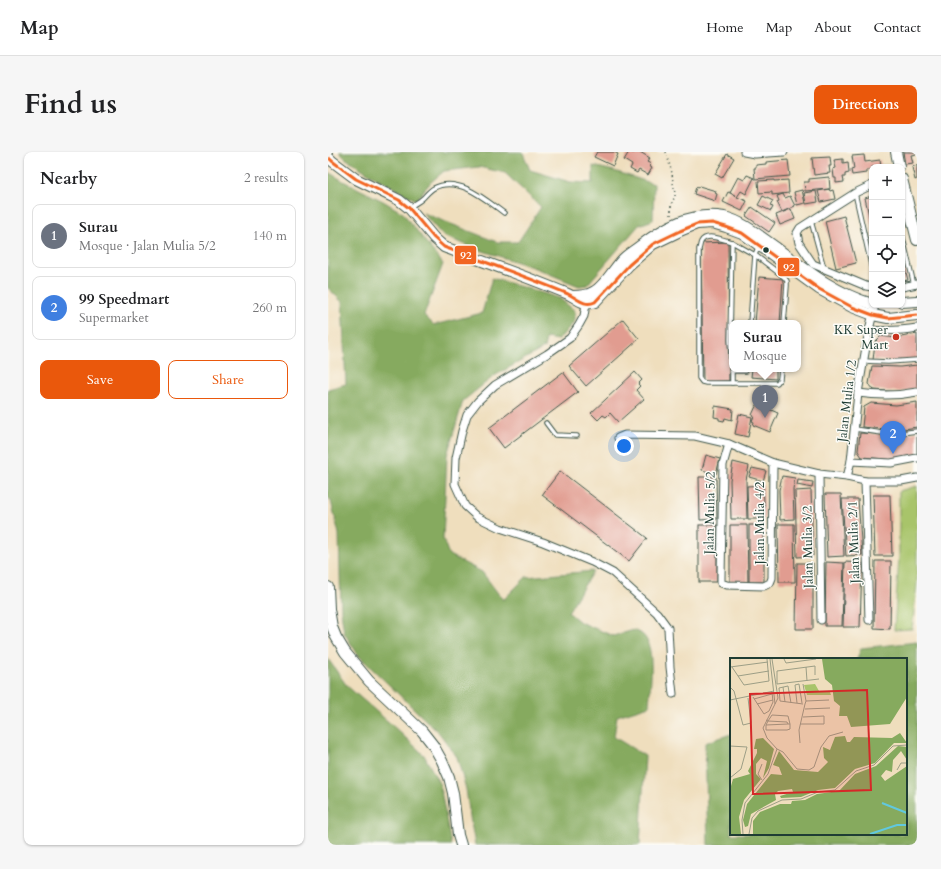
<!DOCTYPE html>
<html lang="en">
<head>
<meta charset="utf-8">
<style>
  body { margin:0; font-family:Cardo,serif; background:#f6f6f6; color:#202124 }
  .controls { position:absolute; right:12px; top:12px; display:grid; overflow:hidden; border-radius:8px; box-shadow:0 1px 3px #0004 }
  .controls button { width:36px; height:36px; display:grid; place-items:center; padding:0; border:0; border-bottom:1px solid #e0e0e0; background:#fff; color:#202124; font:20px sans-serif }
  .you { position:absolute; left:296px; top:294px; width:14px; height:14px; margin:-10px; border:3px solid #fff; border-radius:50%; background:#1a73e8; box-shadow:0 0 0 6px #1a73e833 }
  .badge { display:grid; place-items:center; width:26px; height:26px; border-radius:50%; background:#ea580c; color:#fff; font-size:13px; font-weight:700 }
  .pin { position:absolute; translate:-50% -33px; filter:drop-shadow(0 1px 2px #0008) }
  .pin::after { content:''; position:absolute; top:21px; width:14px; height:12px; background:inherit; clip-path:polygon(0 0,100% 0,50% 100%) }
  .popup { position:absolute; left:401px; top:168px; width:72px; height:52px; box-sizing:border-box; display:grid; place-content:center; border-radius:8px; background:#fff; filter:drop-shadow(0 1px 3px #0005); font-size:13px; white-space:nowrap; color:#757577 }
  .popup b { font-size:15px; color:#202124 }
  .popup::after { content:''; position:absolute; left:50%; top:100%; margin-left:-8px; border:8px solid transparent; border-top-color:#fff }
  .list { margin:0; padding:0; list-style:none }
  h2 { display:flex; justify-content:space-between; align-items:center; height:52px; margin:0; padding:0 16px; font-size:17px }
  h2 small { font-size:13px; font-weight:400; color:#757577 }
  .list li { display:grid; grid-template-columns:26px 1fr auto; gap:12px; align-items:center; box-sizing:border-box; height:64px; margin:0 8px 8px; padding:0 8px; border:1px solid #e0e0e0; border-radius:8px }
  .list b { display:block; font-size:15px; white-space:nowrap }
  .list p { margin:0; font-size:13px; white-space:nowrap; color:#757577 }
  .list em { font-size:13px; font-style:normal; color:#757577 }
  .actions { display:flex; gap:8px; padding:12px 16px }
  .actions a { flex:1; padding:9px 0; border:1px solid #ea580c; border-radius:8px; text-align:center; font-size:14px; color:#ea580c }
  .actions .main { background:#ea580c; color:#fff }
  .icon { flex:none; width:22px; height:22px; fill:none; stroke:currentColor; stroke-width:2; stroke-linecap:round; stroke-linejoin:round }
  .map { position:relative; flex:none; width:589px; height:693px; overflow:hidden; border-radius:8px }
  header { display:flex; align-items:center; gap:24px; box-sizing:border-box; height:56px; padding:0 20px; background:#fff; border-bottom:1px solid #e0e0e0 }
  header strong { font-size:19px }
  nav { display:flex; gap:22px; margin-inline-start:auto; font-size:14px }
  .intro { display:flex; align-items:center; justify-content:space-between; box-sizing:border-box; height:96px; padding:0 24px }
  h1 { margin:0; font-size:28px }
  .button { padding:10px 18px; border-radius:8px; background:#ea580c; color:#fff; font-size:14px; font-weight:700 }
  main { display:flex; gap:24px; padding:0 24px }
  aside { flex:1; background:#fff; border-radius:8px; box-shadow:0 1px 3px #0004 }
  .map>svg:first-child { display:block }
</style>
</head>
<body>
<header>
<strong>Map</strong>
<nav><a>Home</a><a>Map</a><a>About</a><a>Contact</a></nav>
</header>
<div class="intro"><h1>Find us</h1><a class="button">Directions</a></div>
<main>
<aside>
<h2>Nearby<small>2 results</small></h2>
<ul class="list">
<li><span class="badge" style="background:#6b7280">1</span><div><b>Surau</b><p>Mosque · Jalan Mulia 5/2</p></div><em>140 m</em></li>
<li><span class="badge" style="background:#3f7fe0">2</span><div><b>99 Speedmart</b><p>Supermarket</p></div><em>260 m</em></li>
</ul>
<div class="actions"><a class="main">Save</a><a>Share</a></div>
</aside>
<div class="map">
<svg width="589" height="693" viewBox="0 0 589 693">
  <rect width="100%" height="100%" fill="#fdfcf7"/>
  <filter id="ink" filterUnits="userSpaceOnUse"><feTurbulence type="fractalNoise" baseFrequency=".025" numOctaves="2"/><feDisplacementMap in="SourceGraphic" scale="8" xChannelSelector="R" yChannelSelector="G"/><feConvolveMatrix kernelMatrix="1 2 1 2 8 2 1 2 1" color-interpolation-filters="sRGB"/></filter>
  <filter id="wash" filterUnits="userSpaceOnUse"><feTurbulence type="fractalNoise" baseFrequency=".012" numOctaves="4" result="noise"/><feDisplacementMap in="SourceGraphic" scale="16" xChannelSelector="R" yChannelSelector="G"/><feGaussianBlur stdDeviation="0.9" result="paint"/><feColorMatrix in="noise" values="0 0 0 0 0 0 0 0 0 0 0 0 0 0 0 0 0 1.4 0 .05"/><feComposite in="paint" operator="in"/></filter>
  <g filter="url(#wash)">
    <rect width="100%" height="100%" fill="#efdebd"/>
    <polygon fill="#a8c46a" stroke="#64804f" points="589,334 589,432 584,477 566,478 571,406 571,339"/>
    <g fill="#86aa5e" stroke="#527449">
      <polygon points="11,0 193,0 195,1 202,18 242,30 265,31 265,14 286,19 326,32 325,68 311,73 259,133 251,134 207,116 149,97 115,84 95,61 169,90 190,90 213,55 177,21 151,15 116,19 103,30 88,48 48,26 17,6"/>
      <path d="M0 20 17 30 55 49 75 61 115 112 96 163 106 173 154 161 164 126 231 146 247 159 246 170 230 188 218 186 216 196 166 224 135 249 119 303 115 387 121 403 154 420 175 448 198 425 265 419 240 460 252 470 285 484 306 478C308 480 313 481 315 483 328 495 322 537 321 554L289 564 286 585 317 604 312 693H147L142 665 138 637 129 605 112 582 31 504 16 481 13 459 11 382 3 349 0 345V237L18 232 14 150 0 136Z"/>
      <polygon points="589,490 589,693 380,693 377,591 403,582 403,682 578,682 578,507 529,507 533,496"/>
      <polygon points="0,507 19,534 64,573 96,603 112,633 123,693 0,693"/>
    </g>
    <g id="blocks">
      <g fill="#e19c90">
        <polygon points="269,0 286,0 290,2 285,14 266,5"/>
        <polygon points="301,0 306,1 307,0 312,0 322,6 319,10 323,12 321,14 324,16 320,23 311,18 309,21 302,17 304,13 296,8"/>
        <polygon points="575,0 588,0 589,2 583,3 585,11 577,12"/>
        <polygon points="399,2 406,6 394,26 387,22"/>
        <polygon points="536,3 537,10 552,8 553,15 544,15 544,18 538,18 538,21 524,23 523,18 526,17 524,4"/>
        <polygon points="502,5 503,14 501,14 502,21 486,23 484,6"/>
        <polygon points="515,7 515,11 520,10 521,21 517,22 517,25 515,25 516,30 508,31 508,26 506,26 505,17 508,16 506,8"/>
        <polygon points="460,8 462,24 427,27 426,16 428,16 428,13 438,12 438,10"/>
        <polygon points="589,13 589,27 587,28 584,15"/>
        <polygon points="419,23 426,26 418,42 413,39 409,45 419,49 414,59 395,50 400,40 408,44 402,40 410,25 416,28"/>
        <polygon points="501,25 502,37 477,39 476,30 481,30 481,27"/>
        <polygon points="446,28 446,29 460,28 461,41 444,43 444,40 431,41 430,29"/>
        <polygon points="371,34 388,39 387,41 389,42 387,49 366,42 368,35 370,36"/>
        <polygon points="501,37 502,39 505,38 507,47 493,50 490,39"/>
        <polygon points="474,38 477,51 469,53 466,40"/>
        <polygon points="488,39 490,50 478,52 476,41"/>
        <polygon points="455,42 457,46 462,44 467,54 454,60 449,50 451,49 449,44"/>
        <polygon points="435,44 445,49 442,54 445,55 443,59 430,53"/>
        <polygon points="544,44 544,72 543,72 537,46"/>
        <polygon points="424,55 447,71 441,80 418,64"/>
        <polygon points="463,57 467,67 452,73 448,63"/>
        <polygon points="516,64 528,111 508,116 497,69"/>
        <polygon points="400,90 401,229 375,230 373,91"/>
        <polygon points="574,106 580,128 574,129"/>
        <polygon points="431,125 455,127 452,171 427,171"/>
        <polygon points="295,167 311,187 258,234 241,214"/>
        <polygon points="589,182 589,207 570,210 545,208 547,190 553,184 568,186"/>
        <polygon points="589,213 589,237 572,240 546,238 541,232 544,214 572,215"/>
        <polygon points="424,217 448,217 448,227 423,225"/>
        <polygon points="235,220 250,240 176,296 161,276"/>
        <polygon points="307,220 314,228 310,232 312,234 308,238 316,247 290,270 282,261 278,265 275,263 270,268 263,261"/>
        <polygon points="589,250 589,275 569,278 534,275 536,255 543,251 568,253"/>
        <polygon points="429,252 450,261 442,280 425,273 426,270 424,269 426,264 424,263"/>
        <polygon points="387,254 405,257 404,268 397,266 396,269 391,268 391,266 386,265"/>
        <polygon points="411,262 424,265 420,285 407,282"/>
        <polygon points="589,280 589,305 568,308 534,305 530,299 532,281 567,283"/>
        <polygon points="378,303 392,307 388,322 374,318"/>
        <polygon points="405,310 421,314 418,328 419,367 403,367 402,328"/>
        <polygon points="424,316 438,319 435,329 421,325"/>
        <polygon points="232,319 319,386 301,409 214,343"/>
        <polygon points="454,324 467,326 465,337 466,367 452,368 451,338"/>
        <polygon points="371,325 388,325 389,367 372,368"/>
        <polygon points="470,328 485,330 484,336 469,333"/>
        <polygon points="435,333 437,367 420,367 419,334"/>
        <polygon points="483,338 485,404 469,405 467,339"/>
        <polygon points="497,342 513,342 516,404 499,405"/>
        <polygon points="545,343 562,343 564,404 547,404"/>
        <polygon points="514,347 530,347 534,403 518,404"/>
        <polygon points="450,372 466,372 467,430 451,430"/>
        <rect x="371" y="373" width="18" height="57"/>
        <polygon points="402,373 419,373 420,430 402,430"/>
        <rect x="421" y="373" width="15" height="57"/>
        <polygon points="547,409 563,409 562,477 546,476"/>
        <polygon points="498,410 516,411 514,474 497,474"/>
        <polygon points="517,410 534,411 532,475 515,475"/>
        <polygon points="469,411 485,411 485,477 468,477"/>
      </g>
    </g>
  </g>
  <g filter="url(#ink)">
    <use href="#blocks" fill-opacity="0" stroke="#3e5549" stroke-width="1"/>
    <g fill="none" stroke-linecap="round" stroke-linejoin="round">
      <defs>
        <g id="lane">
          <polyline points="527,41 544,117"/>
          <path d="M82 55C86 52 91 50 95 46 98 43 102 38 106 36 130 23 158 48 176 61"/>
          <polyline points="483,69 496,116"/>
          <polyline points="574,82 586,133"/>
          <path d="M404 90C396 88 378 80 373 90 372 92 372 95 371 97V226L374 230 378 231H404"/>
          <polyline points="422,171 427,103 430,95"/>
          <polyline points="536,209 560,210 589,208"/>
          <polyline points="419,217 418,219 404,219 402,188 404,90 427,103 456,125 459,129 459,134 456,171"/>
          <polyline points="404,219 404,231 449,231 452,227 453,217"/>
          <polyline points="218,271 227,283 249,284"/>
          <polyline points="527,277 554,281 573,281 589,279"/>
        </g>
        <g id="street">
          <polyline points="416,0 427,2 456,0"/>
          <polyline points="544,33 527,41 472,76 469,81 471,91 485,112 538,134 544,135"/>
          <polyline points="574,135 589,132"/>
          <polyline points="258,152 256,164 251,173 242,186 219,202 167,233 150,249 139,263 134,279 128,306 127,332 137,354 149,365 172,376 215,390 264,410 285,421 329,461 340,476 342,515 345,542"/>
          <path d="M541 178C557 179 573 179 589 176"/>
          <path d="M530 241C551 244 569 244 589 240"/>
          <polyline points="290,286 297,283 367,284 401,292 445,311 491,322 519,325 537,329 541,468"/>
          <polyline points="401,292 395,313 393,425 393,431 399,433 436,434 442,431 444,426 445,311"/>
          <polyline points="523,309 563,311 589,306"/>
          <polyline points="491,322 493,468"/>
          <polyline points="519,325 523,309 530,241 541,178 547,153"/>
          <polyline points="537,329 573,329 589,326"/>
        </g>
        <g id="secondary">
          <polyline points="568,0 571,15"/>
          <path d="M0 5 4 9 28 27 71 48 81 56 106 86 116 95C157 110 199 125 240 142 249 146 256 155 267 150L301 113 325 92 352 79 369 72 384 71 398 75 414 81 491 137 524 155 545 163 560 166 589 163"/>
          <polyline points="574,27 589,88"/>
          <path d="M244 144C251 144 259 144 265 140 276 135 286 116 295 107 300 102 307 98 312 94 336 75 364 59 396 65 415 69 434 86 450 97 481 120 506 140 544 152"/>
          <polyline points="574,150 589,149"/>
          <polyline points="0,435 1,457 4,475 8,485 17,500 41,529 94,579 105,593 114,609 121,625 125,641 130,683 133,693"/>
        </g>
      </defs>
      <use href="#lane" stroke="#3e5549" stroke-width="5.5"/>
      <use href="#street" stroke="#3e5549" stroke-width="9"/>
      <use href="#secondary" stroke="#3e5549" stroke-width="12"/>
      <polyline stroke="#3e5549" stroke-width="1.5" stroke-dasharray="1 3" stroke-linecap="butt" points="338,0 344,21 345,31 347,41 347,44 343,53 343,65"/>
      <use href="#lane" stroke="#fff" stroke-width="3.5"/>
      <use href="#street" stroke="#fff" stroke-width="7"/>
      <use href="#secondary" stroke="#fff" stroke-width="10"/>
      <defs>
        <path id="bus-1" d="M0 5 4 9 28 27 71 48 81 56 106 86 116 95C157 110 199 125 240 142 249 146 256 155 267 150L301 113 325 92 352 79 369 72 384 71 398 75 414 81 491 137 524 155 545 163 560 166 589 163"/>
      </defs>
      <use href="#bus-1" stroke="#fdfcf7" stroke-width="6"/>
      <use href="#bus-1" stroke="#f26522" stroke-width="3"/>
    </g>
  </g>
  <circle fill="#1f3d34" stroke="#fdfcf7" stroke-width="1.5" cx="438" cy="98" r="3.5"/>
  <circle fill="#c8321e" stroke="#fdfcf7" stroke-width="1.5" cx="568" cy="185" r="4"/>
  <g text-anchor="middle" dominant-baseline="central" stroke-width="3" stroke-linejoin="round" paint-order="stroke">
    <g font-size="13" fill="#1f3d34" stroke="#fdfcf7" text-anchor="end">
      <text x="560" y="178">KK Super<tspan x="560" dy="15">Mart</tspan></text>
    </g>
    <g font-size="13" fill="#1f3d34" stroke="#fdfcf7">
      <text transform="translate(519 249) rotate(-83)">Jalan Mulia 1/2</text>
      <text transform="translate(382 361) rotate(-89)">Jalan Mulia 5/2</text>
      <text transform="translate(432 371) rotate(-90)">Jalan Mulia 4/2</text>
      <text transform="translate(526 390) rotate(-92)">Jalan Mulia 2/1</text>
      <text transform="translate(480 395) rotate(-91)">Jalan Mulia 3/2</text>
    </g>
  </g>
  <g transform="translate(402 506)">
    <rect width="177" height="177" fill="#efdebd"/>
    <path d="M85 26 89 33 100 34 101 37H77L74 27Z" fill="#a8c46a"/>
    <path d="M92 1H177V39L160 66 121 69 117 58H109L110 48 104 43 102 27 95 21ZM170 75 177 85H164L145 105 125 111 105 130 88 132 71 139 51 140 50 138 63 134 62 131 48 133 45 136 46 142 21 156 18 168 15 169 13 162 17 146 41 116 52 117 49 109 43 107 49 93 64 112 88 114 98 104 94 100 93 89 100 92 105 79 115 78 117 84H120L124 79 162 80ZM33 80 44 91 39 110 33 120 37 103 31 100 26 106V116L31 121 14 142 9 159 11 176H0L1 128 3 121 20 116 18 113 27 95V91H24L26 81ZM168 88 177 89V102L171 93 163 102 162 114 156 112 151 118 155 123 177 108V176H23V163L30 154 50 146H61L62 143 75 142 87 136 109 133 125 116 146 108Z" fill="#86aa5e"/>
    <path fill="none" stroke="#61c8de" stroke-width="2" d="M152 145 177 155M140 176 167 167H177"/>
    <path fill="none" stroke="#9c9e86" stroke-width="1" d="M40 1 45 46M54 1 56 5 86 1M0 9 38 4M2 9 14 27 39 23 37 1M76 9 77 23M85 17V8L47 13V26L89 21M8 18 39 13M73 26 76 43M0 29 4 33 13 67 21 65 18 40M53 29 55 44M23 39 34 56 39 53 43 44 42 34M24 41 42 36M0 42 44 33M50 43 49 30 58 28 61 45M50 43 73 46M67 45 65 27 69 26 72 45M27 46 43 42M75 46 76 43 99 42M75 51 100 50M36 62 38 63 57 64 58 66 36 67 38 63 42 57 58 58 60 66H58M70 66H94V58L73 59M36 67V72H57L60 71V66M70 85 69 72 75 46M0 88 17 89 11 111 0 120M47 91 53 94 67 111 79 112 84 109 91 89 99 78 113 74M167 112 171 105H177M32 122 28 116 32 106M13 176 12 162 15 145 38 116 47 91 37 80 33 70 48 40 42 1M19 176 22 160 28 153 52 142 71 141 88 134 105 132 126 113 144 107 163 88 177 87"/>
    <path fill="#d62828" fill-opacity="0.15" stroke="#d62828" stroke-width="2" d="M137 32 141 132 23 136 20 36Z"/>
    <rect width="177" height="177" fill="none" stroke="#1f3d34" stroke-width="2"/>
  </g>
  <g stroke="#fdfcf7" stroke-width="1.5">
    <rect x="126" y="93" width="23" height="20" rx="4" fill="#f26522"/>
    <rect x="449" y="105" width="23" height="20" rx="4" fill="#f26522"/>
  </g>
  <g font-size="11" text-anchor="middle" font-weight="bold" fill="#fff">
    <text x="138" y="107">92</text>
    <text x="461" y="119">92</text>
  </g>
</svg>
<div class="controls">
<button>+</button>
<button>−</button>
<button><svg class="icon" aria-label="locate" viewBox="0 0 24 24"><circle cx="12" cy="12" r="6"/><path d="M12 2v4M12 18v4M2 12h4M18 12h4"/></svg></button>
<button><svg class="icon" aria-label="layers" viewBox="0 0 24 24"><path d="M12 4l9 5-9 5-9-5zM3 14l9 5 9-5"/></svg></button>
</div>
<div class="you"></div>
<div class="pin badge" style="left:437px;top:266px;background:#6b7280">1</div>
<div class="popup"><b>Surau</b>Mosque</div>
<div class="pin badge" style="left:565px;top:302px;background:#3f7fe0">2</div>
</div>
</main>
</body>
</html>
